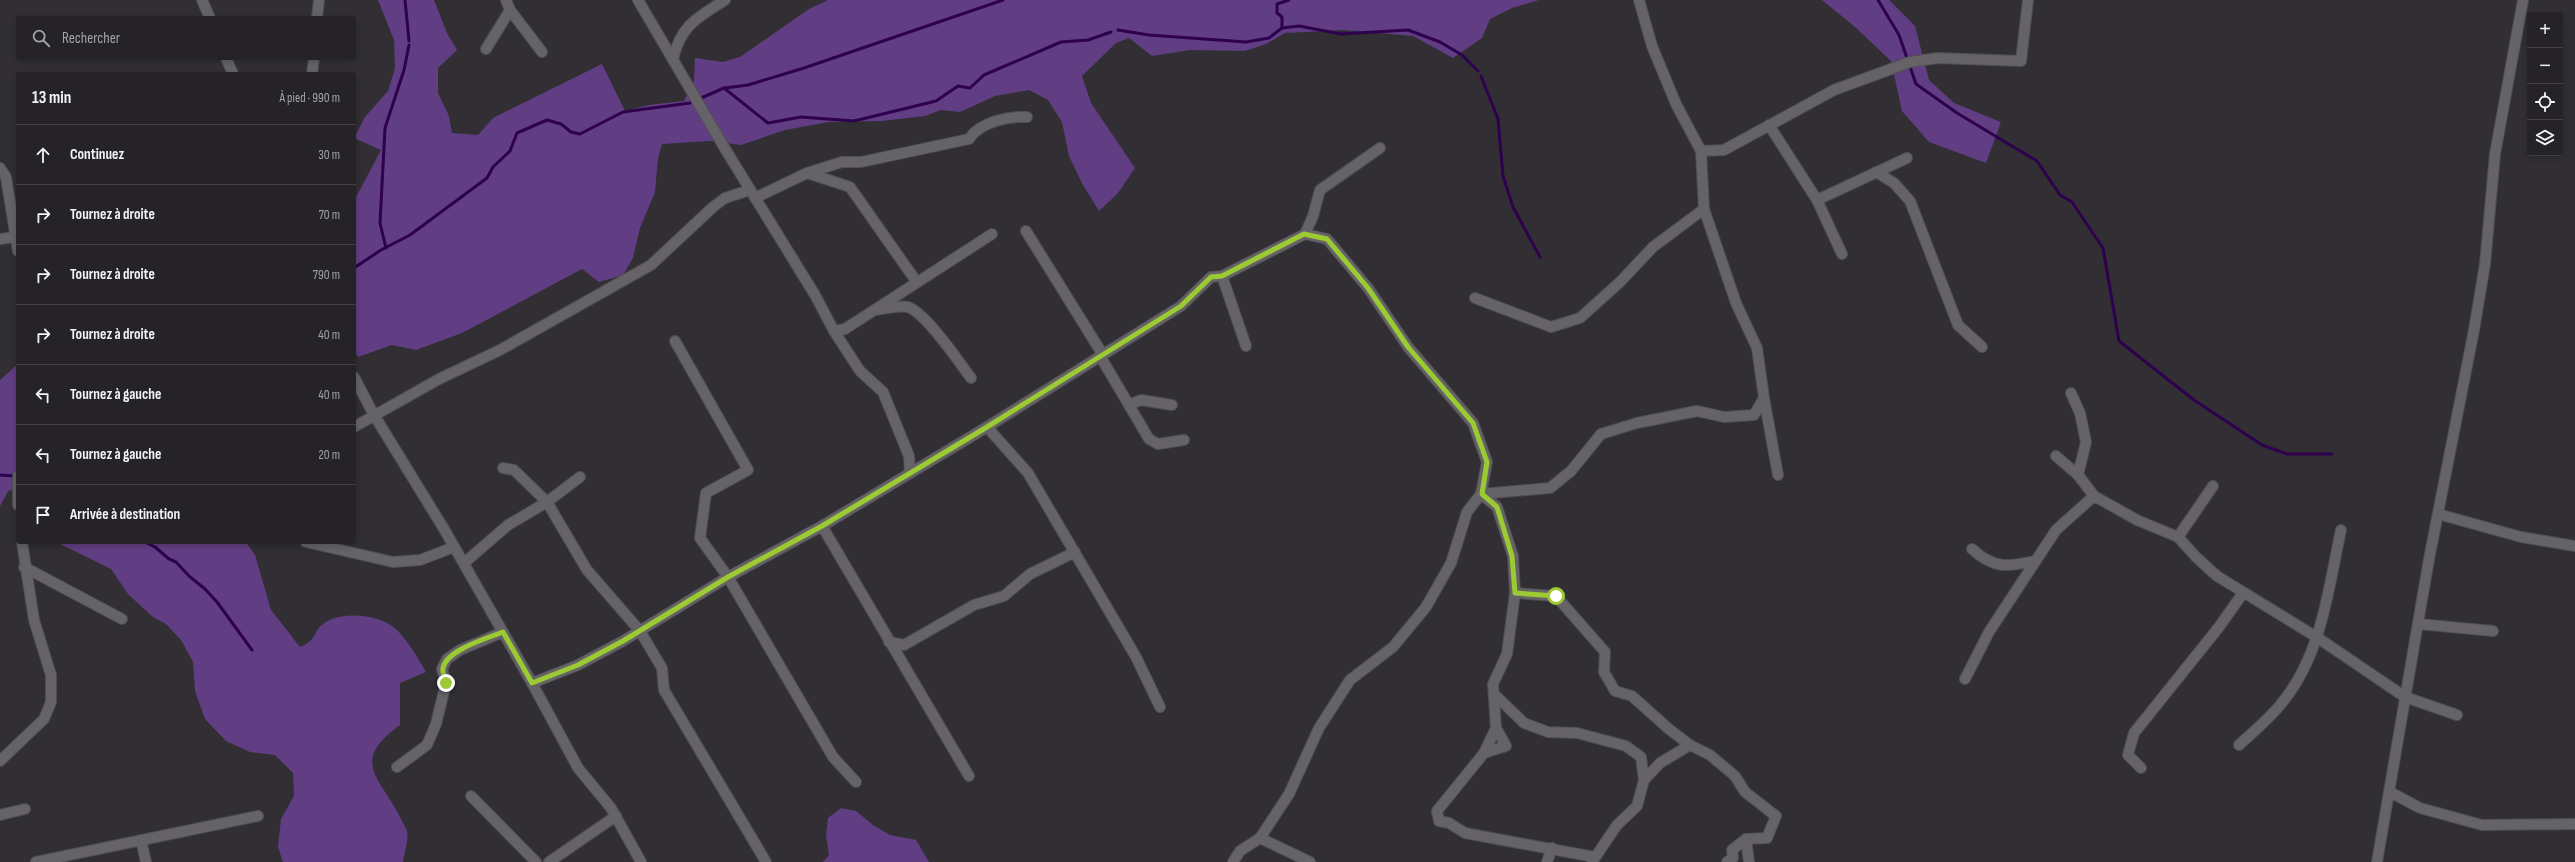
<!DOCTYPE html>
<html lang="fr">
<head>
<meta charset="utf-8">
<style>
  body { margin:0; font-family:"Sofia Sans Condensed",sans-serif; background:#2d2b2e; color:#f1f3f6 }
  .controls { position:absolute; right:12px; top:12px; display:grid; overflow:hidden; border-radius:4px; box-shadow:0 2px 6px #0003 }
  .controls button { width:36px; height:36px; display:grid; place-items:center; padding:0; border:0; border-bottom:1px solid #424043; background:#252326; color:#f1f3f6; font:20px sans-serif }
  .stop { position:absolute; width:12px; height:12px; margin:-9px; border:3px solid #9cca32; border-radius:50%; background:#fff }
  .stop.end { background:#9cca32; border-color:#fff; box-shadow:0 1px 4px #0008 }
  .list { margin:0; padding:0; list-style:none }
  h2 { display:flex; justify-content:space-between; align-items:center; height:52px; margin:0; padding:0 16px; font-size:17px }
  h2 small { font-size:13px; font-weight:400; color:#a3a4a7 }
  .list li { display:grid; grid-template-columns:26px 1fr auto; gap:12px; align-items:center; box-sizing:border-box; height:60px; padding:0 16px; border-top:1px solid #424043 }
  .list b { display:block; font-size:15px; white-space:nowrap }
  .list em { font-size:13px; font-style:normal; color:#a3a4a7 }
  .icon { flex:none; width:22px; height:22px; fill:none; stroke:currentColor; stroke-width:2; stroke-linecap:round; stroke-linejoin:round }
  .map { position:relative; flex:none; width:2575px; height:862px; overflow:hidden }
  .search { position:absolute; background:#252326; box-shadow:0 2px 6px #0003; left:16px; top:16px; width:340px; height:44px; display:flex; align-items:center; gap:10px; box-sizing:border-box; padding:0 14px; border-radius:4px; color:#a3a4a7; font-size:15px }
  .panel { position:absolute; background:#252326; box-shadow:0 2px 6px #0003; left:16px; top:72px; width:340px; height:472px; border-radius:4px }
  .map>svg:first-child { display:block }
</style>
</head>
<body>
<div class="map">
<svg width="2575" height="862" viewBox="0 0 2575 862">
  <rect width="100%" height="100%" fill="#312f33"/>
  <g fill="#613e83">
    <polygon points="378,0 434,0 447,33 457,50 438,68 438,93 449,116 452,133 478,135 493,118 602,64 625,111 649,105 684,101 694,80 695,58 723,62 740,57 809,9 828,0 1539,0 1512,8 1490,19 1482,38 1453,58 1413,36 1344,30 1285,33 1266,44 1245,51 1190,50 1152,56 1129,38 1116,43 1082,76 1091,103 1135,168 1118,193 1099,211 1083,185 1069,156 1062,122 1048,100 1029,90 995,96 960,112 941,110 925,116 881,121 829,122 785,130 741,145 711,141 662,144 658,158 655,192 640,228 633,258 623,275 599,282 582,269 462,333 416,350 392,345 358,357 354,349 354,201 381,150 354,138 365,117 388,91 395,68 394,40"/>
    <polygon points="1822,0 1889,0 1915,26 1929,80 1954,103 2001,122 1986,163 1929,142 1902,111 1891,61 1854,26"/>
    <polygon points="18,364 18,488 8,491 0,506 0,380"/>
    <path d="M56 542H246L255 555 271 610 300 647C318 640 312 632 323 624 341 610 382 614 398 631 409 643 418 658 426 672L400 683V725C349 762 380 777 400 817 402 822 406 827 407 831 409 840 404 853 403 862H283L278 847 281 819 294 796 293 773 275 755 250 752 226 741 205 719 195 691 193 662 181 640 166 624 153 617 128 594 111 569Z"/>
    <polygon points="841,808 856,811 873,825 890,835 916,840 929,862 823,862 829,855 826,835 828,818"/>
  </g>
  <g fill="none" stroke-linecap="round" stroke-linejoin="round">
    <g stroke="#2e004d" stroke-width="3">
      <polyline points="405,0 409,41"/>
      <polyline points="1878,0 1899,35 1916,84 1957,113 2037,161 2060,195 2072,202 2103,248 2119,341 2194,400 2262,445 2287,454 2332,454"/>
      <polyline points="1282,28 1282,17 1277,13 1277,4 1289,0"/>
      <polyline points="1118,30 1149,35 1246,42 1269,38 1282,28 1299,26 1341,34 1408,30 1440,42 1462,55 1478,71"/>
      <polyline points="1481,76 1498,119 1503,176 1513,207 1540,257"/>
      <polyline points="725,88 748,85 804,68 1003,0"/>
      <polyline points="701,98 724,88 768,123 801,117 854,121 936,101 958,86 970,88 984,75 1061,42 1088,40 1111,32"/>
      <polyline points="386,248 380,223 385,128 404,70 409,45"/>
      <polyline points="354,268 381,250 410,235 487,178 493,167 510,151 517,133 547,120 561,124 571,132 580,134 623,112 690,103"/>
      <polyline points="0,475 16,476"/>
      <polyline points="145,542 155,547 169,559 176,562 189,576 205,589 217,602 252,650"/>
    </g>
    <defs>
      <g id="street">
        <polyline points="202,0 210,18"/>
        <polyline points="638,0 727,152 815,295 834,331 860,371 883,392 909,456 910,473"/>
        <polyline points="510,10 542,52"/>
        <polyline points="317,18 319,0"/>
        <polyline points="486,49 510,10 506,0"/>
        <polyline points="226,58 233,74"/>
        <path d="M673 59C681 25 697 18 725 0"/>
        <polyline points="312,74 314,58"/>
        <polyline points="1769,125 1817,200 1907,158"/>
        <polyline points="1701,151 1724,150 1834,90 1910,62 1938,58 2021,61 2028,0"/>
        <polyline points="0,168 6,177 18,251"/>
        <polyline points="1876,172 1894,183 1910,201 1958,325 1982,347"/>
        <polyline points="807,173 850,187 916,281"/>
        <path d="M755 198 807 173 842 162H861L969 139C980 122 1008 116 1027 117"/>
        <polyline points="1817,200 1842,254"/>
        <polyline points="1026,231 1103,355"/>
        <polyline points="1305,234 1327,239 1368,288 1408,347 1473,423 1487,462 1481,494 1550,488 1571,471 1601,434 1637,423 1697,411 1724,417 1754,415 1764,398 1757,348 1736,303 1704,209 1701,151 1676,104 1652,46 1639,0"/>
        <polyline points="0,239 15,237"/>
        <polyline points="1222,276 1246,346"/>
        <polyline points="1475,298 1551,327 1580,318 1620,282 1653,247 1704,209"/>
        <path d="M875 310C884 309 899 305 908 307 926 313 959 362 971 378"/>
        <polyline points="834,331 845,329 992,234"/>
        <polyline points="675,341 748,470 706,493 700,538 728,577 833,757 856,782"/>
        <polyline points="1100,356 1149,439 1158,444 1184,440"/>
        <polyline points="354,377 374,415 444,529 532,683 578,768 611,808 641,862"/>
        <polyline points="2071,393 2080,413 2086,442 2078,475 2094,496"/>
        <polyline points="1764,398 1778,475"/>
        <polyline points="1129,405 1141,400 1172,405"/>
        <polyline points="354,427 439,379 500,350 651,265 713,207 725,198 750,190"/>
        <polyline points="987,427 1028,473 1136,657 1160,707"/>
        <polyline points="2056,456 2078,475"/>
        <polyline points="503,468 514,470 547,502 587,570 640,631 662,668 664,690 766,862"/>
        <polyline points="18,476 18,505"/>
        <polyline points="2438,514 2521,537 2575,546"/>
        <polyline points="822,526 969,776"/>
        <polyline points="2178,537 2213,486"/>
        <polyline points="306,542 393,562 420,560 454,547"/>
        <path d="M1972 549C1994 569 2007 567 2035 561"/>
        <polyline points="464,563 508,525 547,502 580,477"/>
        <polyline points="24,567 122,619"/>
        <polyline points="1515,593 1556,596 1605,652 1604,672 1615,691 1632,696 1670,730 1690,745 1710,755 1735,776 1745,792 1776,816 1767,838 1746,839 1732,850 1733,858 1727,862"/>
        <polyline points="2419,624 2493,631"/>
        <polyline points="889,642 904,645 974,605 1004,596 1030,574 1075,552"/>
        <polyline points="1965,679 1989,632 2056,530 2094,496 2137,520 2178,537 2196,557 2217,576 2318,638 2405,697 2457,715"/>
        <polyline points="532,683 578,665 623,641 728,577 822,526 987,427 1181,306 1211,277 1222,276 1305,234 1313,216 1320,190 1380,148"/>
        <polyline points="1494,694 1524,723 1548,732 1577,733 1626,746 1641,757 1644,780"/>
        <path d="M2239 745C2253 732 2269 719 2281 704 2322 655 2328 590 2341 530"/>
        <polyline points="1484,753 1496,728"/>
        <polyline points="0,761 44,719 51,702 51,675 34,620 22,542"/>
        <polyline points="397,767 427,745 436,724 446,683 442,669 447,659 460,650 503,632"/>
        <polyline points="2141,768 2128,755 2134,733 2219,627 2243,593"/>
        <polyline points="2390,792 2420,808 2482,825 2575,824"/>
        <polyline points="471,796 536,862"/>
        <polyline points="0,815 25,809"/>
        <polyline points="1260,838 1310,862"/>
        <polyline points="1746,839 1749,862"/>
        <polyline points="141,840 146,862"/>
        <polyline points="36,862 258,816"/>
        <polyline points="549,862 616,816"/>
        <polyline points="1233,862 1240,851 1260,838 1289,794 1319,728 1350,680 1393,647 1426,607 1451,563 1467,512 1481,494 1497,507 1513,556 1515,593 1507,654 1493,684 1496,728 1506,746 1484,753 1437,811 1439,821 1449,823 1465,833 1594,857"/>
        <polyline points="1547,862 1552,848"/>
        <polyline points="1592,862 1617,825 1637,806 1644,780 1660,763 1690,745"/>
        <polyline points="2377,862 2429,559 2474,330 2485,264 2495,154 2523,0"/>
      </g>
    </defs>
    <use href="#street" stroke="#504e51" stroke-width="12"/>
    <use href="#street" stroke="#656368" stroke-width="10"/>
  </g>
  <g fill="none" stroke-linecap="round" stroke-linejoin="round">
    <path stroke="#9cca32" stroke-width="5" d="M446 683C445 679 442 672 443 668 446 650 488 638 503 632L532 683 578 665 623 641 728 577 822 526 987 427 1181 306 1211 277 1222 276 1304 234 1327 239 1368 288 1408 347 1473 423 1487 462 1482 494 1497 507 1512 556 1515 593 1556 596"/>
  </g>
</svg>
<div class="controls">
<button>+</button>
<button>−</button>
<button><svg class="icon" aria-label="locate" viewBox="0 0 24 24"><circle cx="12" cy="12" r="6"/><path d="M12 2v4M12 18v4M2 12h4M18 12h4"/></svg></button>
<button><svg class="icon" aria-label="layers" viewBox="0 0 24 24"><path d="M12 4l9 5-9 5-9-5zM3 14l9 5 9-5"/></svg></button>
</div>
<div class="stop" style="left:1556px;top:596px"></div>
<div class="stop end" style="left:446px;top:683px"></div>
<div class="search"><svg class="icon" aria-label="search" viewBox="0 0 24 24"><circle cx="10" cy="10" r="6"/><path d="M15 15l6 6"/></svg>Rechercher</div>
<section class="panel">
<h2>13 min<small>À pied · 990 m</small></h2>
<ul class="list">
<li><svg class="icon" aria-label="ahead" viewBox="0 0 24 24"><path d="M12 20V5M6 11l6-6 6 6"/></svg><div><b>Continuez</b></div><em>30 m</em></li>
<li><svg class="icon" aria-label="right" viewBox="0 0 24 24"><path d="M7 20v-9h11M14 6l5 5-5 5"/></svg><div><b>Tournez à droite</b></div><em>70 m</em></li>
<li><svg class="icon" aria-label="right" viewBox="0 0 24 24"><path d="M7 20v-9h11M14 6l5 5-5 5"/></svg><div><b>Tournez à droite</b></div><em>790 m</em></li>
<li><svg class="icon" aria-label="right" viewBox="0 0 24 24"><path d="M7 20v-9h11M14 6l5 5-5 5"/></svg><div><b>Tournez à droite</b></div><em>40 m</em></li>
<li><svg class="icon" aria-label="left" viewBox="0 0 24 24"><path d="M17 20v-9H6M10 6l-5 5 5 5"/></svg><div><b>Tournez à gauche</b></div><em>40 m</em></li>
<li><svg class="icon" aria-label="left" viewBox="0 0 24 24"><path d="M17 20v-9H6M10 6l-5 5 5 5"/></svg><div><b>Tournez à gauche</b></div><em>20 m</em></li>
<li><svg class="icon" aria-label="arrive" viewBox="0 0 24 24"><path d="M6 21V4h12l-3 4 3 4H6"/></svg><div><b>Arrivée à destination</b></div></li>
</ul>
</section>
</div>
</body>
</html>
